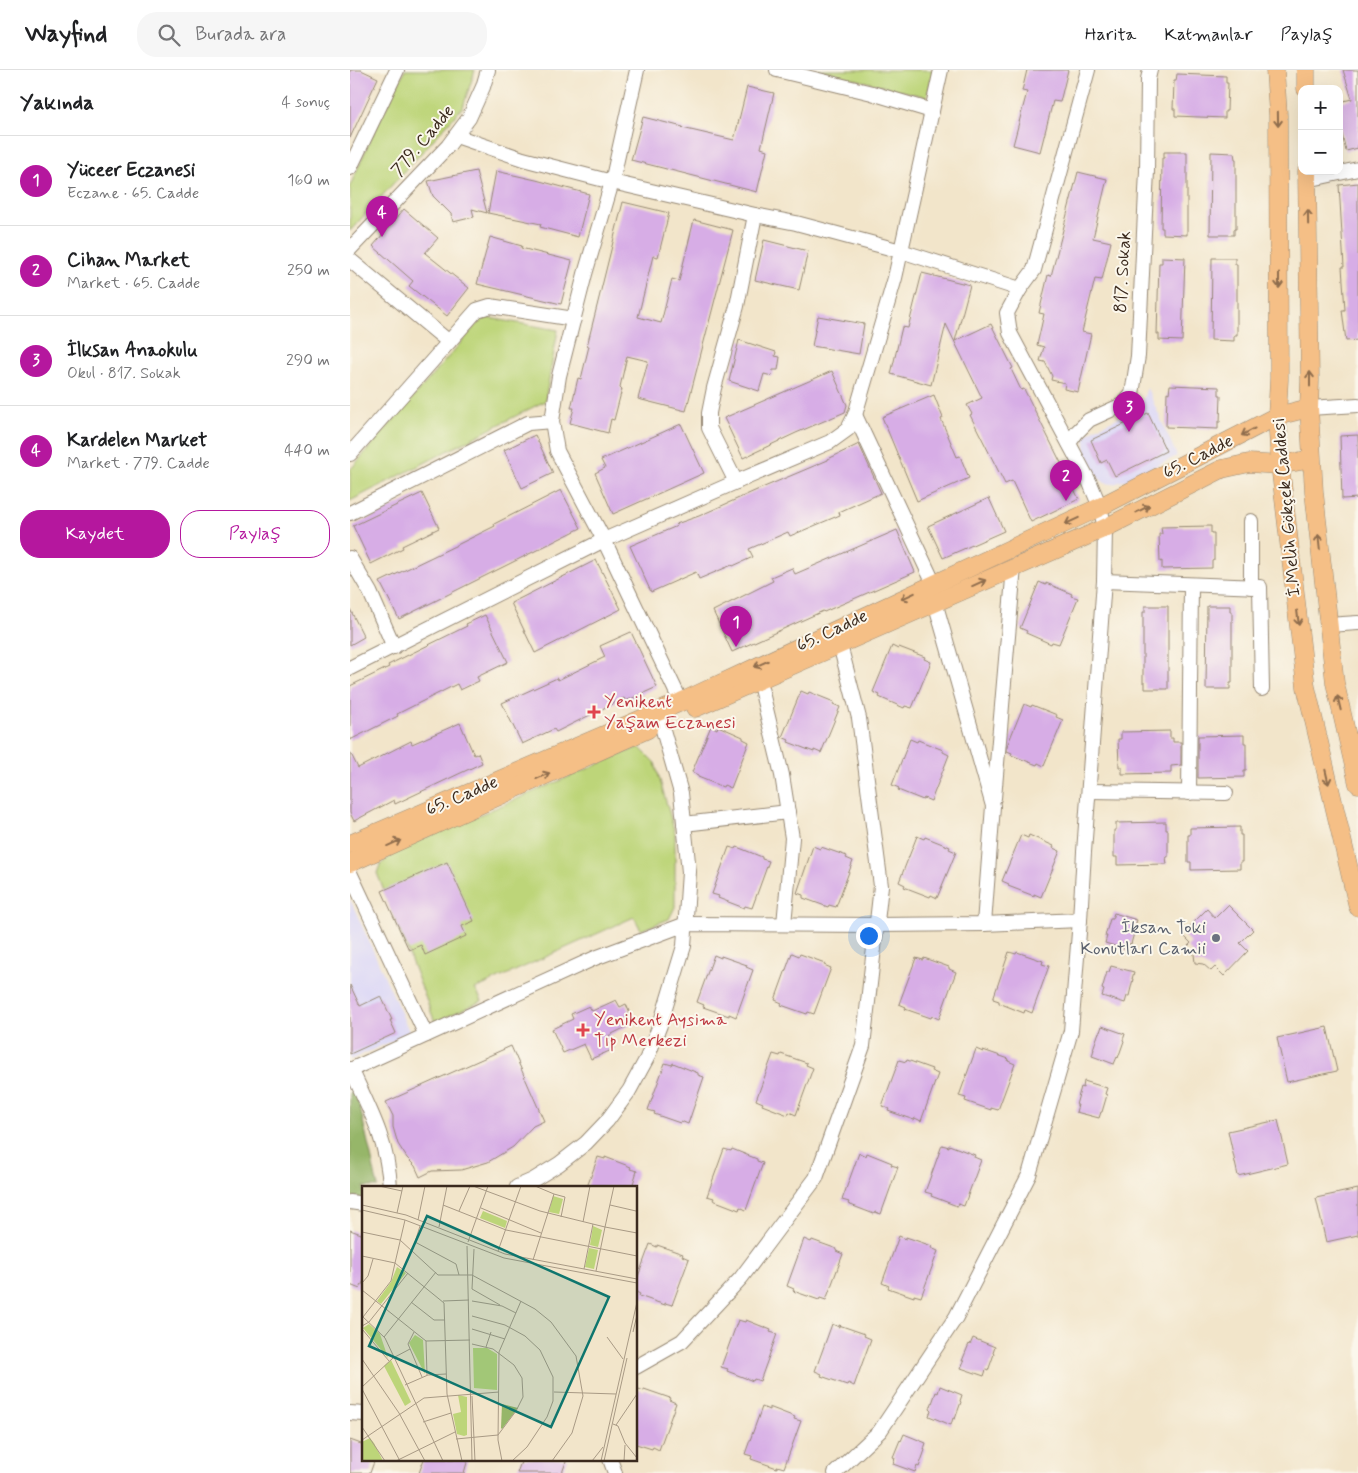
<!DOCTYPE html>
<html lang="tr">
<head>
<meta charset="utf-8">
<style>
  body { margin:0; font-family:Mynerve,sans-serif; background:#f6f6f6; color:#202124 }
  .controls { position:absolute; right:15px; top:15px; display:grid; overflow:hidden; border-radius:10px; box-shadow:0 5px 20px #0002 }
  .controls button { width:45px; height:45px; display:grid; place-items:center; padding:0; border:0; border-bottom:1px solid #e0e0e0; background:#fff; color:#202124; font:25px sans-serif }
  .you { position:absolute; left:518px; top:865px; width:18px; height:18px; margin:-12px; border:4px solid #fff; border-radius:50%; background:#1a73e8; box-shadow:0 0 0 8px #1a73e833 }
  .badge { display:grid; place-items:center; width:32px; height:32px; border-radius:50%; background:#b5179e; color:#fff; font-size:16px; font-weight:700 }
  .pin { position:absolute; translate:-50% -41px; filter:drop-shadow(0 1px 2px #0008) }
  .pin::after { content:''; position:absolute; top:26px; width:18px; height:15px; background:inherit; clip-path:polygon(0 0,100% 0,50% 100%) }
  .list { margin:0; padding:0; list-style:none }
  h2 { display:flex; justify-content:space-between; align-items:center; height:65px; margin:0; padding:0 20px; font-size:21px }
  h2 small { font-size:16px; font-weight:400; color:#757577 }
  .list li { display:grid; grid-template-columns:32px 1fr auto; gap:15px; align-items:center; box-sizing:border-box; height:90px; padding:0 20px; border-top:1px solid #e0e0e0 }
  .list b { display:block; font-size:19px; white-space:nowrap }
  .list p { margin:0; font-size:16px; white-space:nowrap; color:#757577 }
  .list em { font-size:16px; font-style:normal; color:#757577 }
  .actions { display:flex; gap:10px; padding:15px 20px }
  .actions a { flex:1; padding:11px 0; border:1px solid #b5179e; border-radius:20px; text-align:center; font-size:18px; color:#b5179e }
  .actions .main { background:#b5179e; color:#fff }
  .icon { flex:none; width:28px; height:28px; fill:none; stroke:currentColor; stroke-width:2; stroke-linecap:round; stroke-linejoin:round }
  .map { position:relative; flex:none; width:1008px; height:1403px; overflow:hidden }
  header { display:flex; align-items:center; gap:30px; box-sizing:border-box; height:70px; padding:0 25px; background:#fff; border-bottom:1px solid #e0e0e0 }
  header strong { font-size:24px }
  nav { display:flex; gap:28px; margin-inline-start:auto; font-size:18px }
  .search { width:350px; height:45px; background:#f6f6f6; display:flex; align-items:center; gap:12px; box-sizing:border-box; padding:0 18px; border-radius:20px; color:#757577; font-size:19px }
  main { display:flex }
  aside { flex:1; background:#fff }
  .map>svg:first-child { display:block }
</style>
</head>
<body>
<header>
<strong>Wayfind</strong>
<div class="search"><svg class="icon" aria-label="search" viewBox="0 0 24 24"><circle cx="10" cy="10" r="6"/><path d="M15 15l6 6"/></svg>Burada ara</div>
<nav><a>Harita</a><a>Katmanlar</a><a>Paylaş</a></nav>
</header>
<main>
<aside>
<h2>Yakında<small>4 sonuç</small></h2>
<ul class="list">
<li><span class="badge">1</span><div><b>Yüceer Eczanesi</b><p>Eczane · 65. Cadde</p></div><em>160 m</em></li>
<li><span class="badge">2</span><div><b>Cihan Market</b><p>Market · 65. Cadde</p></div><em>250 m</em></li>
<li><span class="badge">3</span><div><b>İlksan Anaokulu</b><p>Okul · 817. Sokak</p></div><em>290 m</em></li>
<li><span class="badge">4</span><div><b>Kardelen Market</b><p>Market · 779. Cadde</p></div><em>440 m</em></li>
</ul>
<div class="actions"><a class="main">Kaydet</a><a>Paylaş</a></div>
</aside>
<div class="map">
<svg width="1008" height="1403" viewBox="0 0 1008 1403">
  <rect width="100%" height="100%" fill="#fbf7ec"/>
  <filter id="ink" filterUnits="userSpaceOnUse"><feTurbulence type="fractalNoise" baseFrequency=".02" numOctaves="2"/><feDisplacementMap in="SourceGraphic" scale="10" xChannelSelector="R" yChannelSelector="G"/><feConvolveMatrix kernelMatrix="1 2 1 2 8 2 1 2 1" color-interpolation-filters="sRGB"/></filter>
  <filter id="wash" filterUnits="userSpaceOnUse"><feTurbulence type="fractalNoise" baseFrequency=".0096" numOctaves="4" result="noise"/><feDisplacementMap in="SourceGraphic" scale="20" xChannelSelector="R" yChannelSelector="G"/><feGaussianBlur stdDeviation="1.12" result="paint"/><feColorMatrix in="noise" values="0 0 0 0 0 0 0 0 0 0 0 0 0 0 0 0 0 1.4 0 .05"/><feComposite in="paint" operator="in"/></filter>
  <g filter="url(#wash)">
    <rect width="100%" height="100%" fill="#f2e5ca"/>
    <g fill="#dad6f7">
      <polygon points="797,318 827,386 776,410 763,414 755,413 748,407 736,384 735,376 736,366 746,358 788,338 792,332"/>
      <polygon points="0,829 60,963 0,990"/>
    </g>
    <g fill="#bdd579" stroke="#7c804c">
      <polygon points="55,0 125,0 113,37 0,161 0,116 21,68"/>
      <polygon points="468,0 583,0 577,27"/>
      <polygon points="133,247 208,260 195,331 0,431 0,400"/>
      <polygon points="289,677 305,693 325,763 325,837 319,849 291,860 284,847 125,919 132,931 85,952 27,803 30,795 49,779"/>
    </g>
    <polygon fill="#96b669" stroke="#687044" points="6,1020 28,1117 14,1117 14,1129 0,1126 0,1023"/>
    <g id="blocks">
      <g fill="#d7ade6">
        <polygon points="0,0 11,0 28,8 0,68"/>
        <polygon points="677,0 718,0 710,32 703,31 690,82 663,75 677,22 672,21"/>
        <polygon points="993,0 1008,0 1008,78 996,81 989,52 989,32 1002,29"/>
        <polygon points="827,4 876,6 876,13 878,13 877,41 875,41 875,48 825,46 825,39 823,39 824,11 826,11"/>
        <polygon points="397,17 424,23 411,78 417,80 407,122 281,90 293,47 333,57 332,58 384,70"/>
        <polygon points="814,82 837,82 837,165 813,164 813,158 811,158 812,88 814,88"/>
        <polygon points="861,82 884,83 885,89 886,89 886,159 884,159 884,165 860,165"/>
        <polygon points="126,101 137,143 122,139 124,147 103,152 101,144 83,126 78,111"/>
        <polygon points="146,101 186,110 239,124 228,167 190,157 191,154 138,143"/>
        <polygon points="728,102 757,109 743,168 761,172 752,210 745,209 732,262 741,264 728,322 714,319 715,313 701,310 702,306 695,292 690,291 694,277 687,275 694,244 689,243 698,205 701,206"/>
        <polygon points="1008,113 1008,270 996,271 992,240 995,240 992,197 994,197 989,115"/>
        <polygon points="273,132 319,143 308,187 303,186 288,247 311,253 322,209 329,211 344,150 383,160 336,341 288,329 298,291 277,286 270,317 272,319 264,350 261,349 258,363 220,353 224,338 221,338 228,308 231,309 239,276 237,276"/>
        <polygon points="54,139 88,168 75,183 119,218 97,246 59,216 63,211 23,176"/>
        <polygon points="140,167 172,176 171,178 222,191 211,234 127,214"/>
        <polygon points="414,170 458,181 449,220 405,210"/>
        <polygon points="812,187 835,188 832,271 809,270 809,264 807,264 809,193 812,193"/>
        <polygon points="862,188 885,188 885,194 887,194 887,265 884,265 884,271 861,270"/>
        <polygon points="572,203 620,215 605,271 641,254 663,298 661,299 671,320 674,319 729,429 681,452 662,411 655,414 620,345 622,344 617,335 632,328 596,254 581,315 541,304 552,257 558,258"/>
        <polygon points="468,246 514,254 509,284 462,276"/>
        <polygon points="389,270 426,282 425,286 430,287 428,300 423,300 422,306 414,304 409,321 379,311"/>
        <polygon points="482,301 497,335 495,342 446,363 393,388 374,348"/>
        <polygon points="820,315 869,317 869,325 871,325 870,352 868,352 868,359 816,357 817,322 819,323"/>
        <polygon points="584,325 593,348 591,349 607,387 610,386 619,408 567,431 532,347"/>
        <polygon points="798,343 816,381 765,406 757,390 751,393 741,370"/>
        <polygon points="331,354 354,403 263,444 245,403 255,398 251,390"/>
        <polygon points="185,365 203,403 172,418 154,380"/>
        <polygon points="1008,365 1008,428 992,429 990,366"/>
        <polygon points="509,374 531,423 489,442 490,445 440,466 438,462 399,479 403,487 383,496 382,495 349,509 346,502 301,522 280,476 327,456 326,454 349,446 407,420 478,390 478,389"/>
        <polygon points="211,420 231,458 49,549 30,512 109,474 145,456 144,454"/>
        <polygon points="72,423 89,458 52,476 53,478 21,494 3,456"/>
        <polygon points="639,428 654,461 593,488 578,456"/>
        <polygon points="861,456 861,463 864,463 864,490 862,491 862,498 812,499 812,491 810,492 809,464 812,464 811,457"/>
        <polygon points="547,460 565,502 474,542 473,541 382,582 363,541 423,511 421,507 442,498 445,504"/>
        <polygon points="246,490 271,539 185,583 161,533"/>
        <polygon points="689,512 696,515 696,513 722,524 721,526 728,528 709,574 702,572 701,574 676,563 677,561 670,558"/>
        <polygon points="795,536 818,536 818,619 795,619 795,613 793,613 793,542 795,542"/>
        <polygon points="857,536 880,536 880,542 882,542 882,613 880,613 880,619 856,619"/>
        <polygon points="0,539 14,567 0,575"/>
        <polygon points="135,545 158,592 127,607 129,611 110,620 107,614 47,644 48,646 0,670 0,616 39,597 38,595 117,556 116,554"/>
        <polygon points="281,562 307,617 276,631 274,628 206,662 204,659 172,674 152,633 207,608 208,610 255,587 250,576"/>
        <polygon points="542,576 548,579 549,577 575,587 574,589 581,592 562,638 555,636 554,638 529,627 530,625 523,622"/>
        <polygon points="451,621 458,624 459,622 484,632 483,634 490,637 471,683 464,680 464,682 438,672 439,670 432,667"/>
        <polygon points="674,634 681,637 682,635 707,645 706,647 713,650 694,696 688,693 687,695 661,685 662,683 657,681 657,676"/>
        <polygon points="110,653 124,685 128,683 132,693 45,734 44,730 4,751 0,743 0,682 8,698 61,671 62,674"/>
        <polygon points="361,656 367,659 368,656 393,667 393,669 399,672 381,718 374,715 373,717 348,707 348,705 342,702"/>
        <polygon points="820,661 820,668 823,668 823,672 831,672 831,695 821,696 821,703 772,704 772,697 769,697 768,669 771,669 771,662"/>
        <polygon points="894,665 894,673 896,673 896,700 894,700 894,707 848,708 848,666"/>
        <polygon points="560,669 567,672 568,670 593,680 593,682 599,685 581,731 574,728 573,730 548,720 549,718 542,715"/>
        <polygon points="816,752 816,760 818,760 818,787 816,787 817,794 767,795 767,787 764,787 764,760 766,760 766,753"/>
        <polygon points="890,757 890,765 892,765 892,792 890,792 890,799 841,800 841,792 838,792 838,765 840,765 840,758"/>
        <polygon points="671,765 678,768 679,765 704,776 703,778 710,781 691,827 684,824 684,826 658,816 659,814 652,811"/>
        <polygon points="567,766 574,769 575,767 600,777 599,779 606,782 587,828 581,825 580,827 554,817 555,815 549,812"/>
        <polygon points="463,776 470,779 471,777 497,786 496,788 503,791 486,837 479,835 478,837 453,828 453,825 447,823"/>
        <polygon points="379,777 386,779 387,777 412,787 412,789 419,791 402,838 395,836 394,838 368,828 369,826 362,824"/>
        <polygon points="97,792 124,851 112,856 116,866 75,885 71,875 59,880 32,821"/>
        <polygon points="878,835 903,860 890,873 898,881 874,906 865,897 861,901 853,894 845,893 844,884 837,877 841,873 832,864 857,839 865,848"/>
        <polygon points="764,843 787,850 785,856 786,856 781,874 780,873 778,880 755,873 757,866 755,866 760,849 762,849"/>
        <polygon points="659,882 666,884 667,882 693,891 692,894 699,896 682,943 675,940 674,943 649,933 649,931 643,929"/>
        <polygon points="442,883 449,886 450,884 475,893 474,895 481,898 464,944 458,942 457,944 431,935 432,933 425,930"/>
        <polygon points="364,885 371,888 371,886 397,895 396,897 403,900 386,947 379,944 379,946 353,937 354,935 347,932"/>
        <polygon points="566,888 573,890 574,888 599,897 599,899 606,902 589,949 582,946 581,948 555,939 556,937 549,934"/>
        <polygon points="761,896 784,902 782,909 783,909 779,926 777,926 775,933 752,926 754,920 752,919 757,902 759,902"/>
        <polygon points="0,915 10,936 31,926 42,950 40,950 46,963 0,984"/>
        <polygon points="266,930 270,937 276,934 280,944 276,946 280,954 278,955 278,956 258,966 264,979 241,989 234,974 213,983 202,959 223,949 221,944 239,936 242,941"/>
        <polygon points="752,956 775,964 773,970 774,971 768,988 767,987 764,994 742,986 744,979 743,979 749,962 750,962"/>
        <polygon points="977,957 987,1001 937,1012 927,968"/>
        <polygon points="161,976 194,1051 183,1056 163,1077 138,1092 111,1100 82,1101 70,1107 65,1096 57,1088 48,1074 43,1057 43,1046 36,1032"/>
        <polygon points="626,979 633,982 633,980 659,989 658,991 665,994 648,1040 641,1038 641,1040 615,1031 616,1028 609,1026"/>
        <polygon points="423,984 430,986 431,984 457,993 456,995 463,998 446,1045 439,1042 438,1045 412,1035 413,1033 406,1030"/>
        <polygon points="549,990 556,992 557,990 582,999 581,1001 588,1004 571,1051 565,1048 564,1050 538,1041 539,1039 532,1036"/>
        <polygon points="315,993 322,995 323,993 348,1003 348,1005 354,1007 338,1054 331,1051 330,1053 304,1044 305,1042 298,1040"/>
        <polygon points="734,1011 757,1018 755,1024 757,1025 752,1042 751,1042 749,1048 726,1042 728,1035 726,1035 731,1017 733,1018"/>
        <polygon points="928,1050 938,1094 888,1106 878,1061"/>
        <polygon points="592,1075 599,1077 599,1075 625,1085 624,1087 631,1090 614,1136 608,1134 607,1136 581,1126 582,1124 575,1122"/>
        <polygon points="374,1079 381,1081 382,1079 407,1089 407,1091 413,1093 396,1140 390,1137 389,1140 363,1130 364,1128 357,1126"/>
        <polygon points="509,1083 516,1086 517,1083 542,1093 541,1095 548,1097 531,1144 525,1142 524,1144 498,1134 499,1132 492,1130"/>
        <polygon points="248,1087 255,1089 255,1087 281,1097 280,1099 287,1101 282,1117 237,1117"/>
        <polygon points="1008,1119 1008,1165 976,1172 966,1128"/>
        <polygon points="0,1160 14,1165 14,1210 10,1219 0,1215"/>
        <polygon points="549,1166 556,1169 556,1167 582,1176 581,1178 588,1181 571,1227 564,1225 564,1227 538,1218 539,1216 532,1213"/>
        <polygon points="454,1169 461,1172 462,1170 487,1179 486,1181 493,1184 476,1230 470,1228 469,1230 443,1221 444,1219 437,1216"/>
        <polygon points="300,1174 307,1177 307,1175 333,1184 332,1186 339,1189 322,1235 315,1233 315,1235 289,1226 290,1224 286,1222 286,1212"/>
        <polygon points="388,1250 395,1252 396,1250 421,1260 420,1262 427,1264 410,1311 404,1309 403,1311 377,1301 378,1299 371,1297"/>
        <polygon points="482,1254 489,1257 489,1255 515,1264 514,1266 521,1269 504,1316 498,1313 497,1315 471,1306 472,1304 465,1301"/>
        <polygon points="623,1268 645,1277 643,1283 644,1284 638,1301 636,1300 634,1306 611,1298 614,1291 612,1291 619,1274 620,1275"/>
        <polygon points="590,1316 612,1325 610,1331 611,1332 605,1349 603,1348 601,1355 579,1346 581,1340 580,1339 586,1322 588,1323"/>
        <polygon points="286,1318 294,1321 294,1319 320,1328 319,1330 326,1333 309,1380 303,1377 302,1379 286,1374"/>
        <polygon points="412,1337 419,1340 419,1337 445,1347 444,1349 451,1351 434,1398 427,1396 427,1398 401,1389 402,1386 395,1384"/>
        <polygon points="554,1364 576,1373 574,1379 575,1380 569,1397 567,1396 565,1402 543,1394 545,1388 543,1387 550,1370 551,1371"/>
        <polygon points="0,1370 14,1375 14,1389 25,1389 20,1403 0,1403"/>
        <polygon points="74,1389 118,1389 114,1403 69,1403"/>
        <polygon points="172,1389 217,1389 212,1403 167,1403"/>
      </g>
    </g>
  </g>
  <g filter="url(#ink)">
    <use href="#blocks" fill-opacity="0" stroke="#968874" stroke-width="1"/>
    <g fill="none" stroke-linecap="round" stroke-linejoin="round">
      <defs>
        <g id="minor">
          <polyline points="287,0 262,112 235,204 209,306 202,351 207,381 254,470 331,632"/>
          <polyline points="427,0 522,23 582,41"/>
          <polyline points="106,66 173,89 262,112 405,145 446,153 551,181 670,219"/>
          <polyline points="0,98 47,0"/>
          <polyline points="957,110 1008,99"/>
          <polyline points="0,179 98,76 119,48 133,17 138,0"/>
          <polyline points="0,190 99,272"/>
          <polyline points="959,338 1008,335"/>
          <polyline points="505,345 584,514"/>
          <polyline points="719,373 727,362 739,350 774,334 782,324 788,286 797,101 798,9 800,0"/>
          <polyline points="0,384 127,240 140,236 224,249"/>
          <polyline points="386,412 359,358 359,343 364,318 387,236 405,145"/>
          <polyline points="0,443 178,353 202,351"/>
          <polyline points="0,488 20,522 44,577"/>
          <polyline points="754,511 910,517 912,619"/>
          <polyline points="901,517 901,451"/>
          <polyline points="585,532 643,736 634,854"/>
          <polyline points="978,555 1008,553"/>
          <polyline points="0,598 254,470 386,412 480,372 498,359 505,345 545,208 591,0"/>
          <polyline points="409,610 432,705 442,768 434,854"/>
          <polyline points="739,721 876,723"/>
          <polyline points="839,723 841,515"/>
          <polyline points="644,728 664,497"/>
          <polyline points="334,754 438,742"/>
          <polyline points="0,803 76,965"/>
          <path d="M1 999C19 1038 38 1072 40 1117"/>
          <polyline points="0,1000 245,888 336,854 526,855 634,854 730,850"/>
          <polyline points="167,1117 183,1110 209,1094 236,1073 257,1051 279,1021 297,988 310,955 334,876 339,802 331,723 311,653"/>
          <polyline points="0,1132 14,1134"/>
          <polyline points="286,1297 332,1271 391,1208 466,1108 513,976 531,816 509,648 490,575"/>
          <polyline points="0,1343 14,1344"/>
          <polyline points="260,1389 265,1403"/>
          <polyline points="485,1403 530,1361 606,1247 679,1105 721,961 730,850 734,782 754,511 755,458 750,437 740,413 660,263 657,243 670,219 684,200 738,0"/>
        </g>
        <g id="major">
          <polyline points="925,0 928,45 929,309 927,346 930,395 956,617 1008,837"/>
          <polyline points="956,0 956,19"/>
          <polyline points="957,101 960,311 959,338 964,422 985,613 1008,714"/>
          <polyline points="345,638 755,458 872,399 899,393 930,395 961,389"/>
          <polyline points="0,774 331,632 750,437 927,346 959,338"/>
          <polyline points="0,793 298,659"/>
        </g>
      </defs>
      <use href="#minor" stroke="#968874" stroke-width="16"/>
      <use href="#major" stroke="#968874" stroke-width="19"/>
      <use href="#minor" stroke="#fff" stroke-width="14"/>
      <use href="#major" stroke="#f5bf86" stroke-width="18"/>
    </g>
    <defs><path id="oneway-shaft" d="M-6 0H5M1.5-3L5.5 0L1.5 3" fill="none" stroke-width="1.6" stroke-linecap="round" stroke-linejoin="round" transform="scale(1.25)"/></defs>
    <g stroke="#8f6d4d">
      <use href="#oneway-shaft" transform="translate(928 49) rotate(89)"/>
      <use href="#oneway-shaft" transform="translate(958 147) rotate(-91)"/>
      <use href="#oneway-shaft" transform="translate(929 211) rotate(90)"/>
      <use href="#oneway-shaft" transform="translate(960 309) rotate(-90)"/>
      <use href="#oneway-shaft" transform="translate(898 362) rotate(152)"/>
      <use href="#oneway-shaft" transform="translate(793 439) rotate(-27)"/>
      <use href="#oneway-shaft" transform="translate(722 451) rotate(155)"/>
      <use href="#oneway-shaft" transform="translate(969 472) rotate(-96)"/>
      <use href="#oneway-shaft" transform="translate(629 513) rotate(-24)"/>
      <use href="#oneway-shaft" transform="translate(558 526) rotate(155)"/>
      <use href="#oneway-shaft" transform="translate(948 548) rotate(83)"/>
      <use href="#oneway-shaft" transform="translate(411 594) rotate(155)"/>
      <use href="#oneway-shaft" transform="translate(989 633) rotate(-103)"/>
      <use href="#oneway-shaft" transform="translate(193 706) rotate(-24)"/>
      <use href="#oneway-shaft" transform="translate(977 707) rotate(77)"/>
      <use href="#oneway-shaft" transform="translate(44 773) rotate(-24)"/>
    </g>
  </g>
  <g fill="#e0444e" stroke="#fbf7ec" stroke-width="2">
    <path d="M241.5 634.5h5v5h5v5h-5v5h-5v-5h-5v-5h5z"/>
    <path d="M230.5 952.5h5v5h5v5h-5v5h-5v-5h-5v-5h5z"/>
  </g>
  <circle fill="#6b7280" stroke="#fbf7ec" stroke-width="2" cx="866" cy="868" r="5"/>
  <g text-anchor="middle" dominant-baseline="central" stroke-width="4" stroke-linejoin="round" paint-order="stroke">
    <g font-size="18" fill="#3b2a1e" stroke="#fbf7ec">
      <text transform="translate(73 71) rotate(-50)">779. Cadde</text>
      <text transform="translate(773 202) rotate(-87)">817. Sokak</text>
      <text transform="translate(848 387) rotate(-27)">65. Cadde</text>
      <text transform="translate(937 437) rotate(-95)">İ.Melih Gökçek Caddesi</text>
      <text transform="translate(482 561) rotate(-25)">65. Cadde</text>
      <text transform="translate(112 726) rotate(-23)">65. Cadde</text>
    </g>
    <g font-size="18" fill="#be3a42" stroke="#fbf7ec" text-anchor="start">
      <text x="254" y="632">Yenikent<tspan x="254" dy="21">Yaşam Eczanesi</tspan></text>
      <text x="244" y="950">Yenikent Aysima<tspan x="244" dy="21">Tıp Merkezi</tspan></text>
    </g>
    <g font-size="18" fill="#5b616d" stroke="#fbf7ec" text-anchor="end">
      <text x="856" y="858">İksan Toki<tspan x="856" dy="21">Konutları Camii</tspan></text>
    </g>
  </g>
  <g transform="translate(12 1116)">
    <rect width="275" height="275" fill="#f2e5ca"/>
    <path d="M191 10 201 13 197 28 187 26ZM121 25 145 35 143 42 118 32ZM231 40 240 44 236 61 228 59ZM227 62 236 64 232 83 223 81ZM35 81 44 87 19 118 15 115 29 96ZM7 138 18 148 26 172 1 142ZM53 149 61 154 63 188 47 157ZM111 162H125L135 168V204L112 202ZM29 174 49 216 43 220 22 180ZM96 209 105 211V249L102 250 95 248 91 228 99 226ZM8 252 12 257 21 275H0V256Z" fill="#bdd579"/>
    <path d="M140 218 156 222 140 243 139 242Z" fill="#96b669"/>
    <path fill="none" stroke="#a99a85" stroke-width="1" d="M17 0 40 5M111 0 178 25 243 41 252 0M192 8 203 11 199 31M0 19 44 29 143 68 275 93M81 19 144 44 275 70M248 19 274 25M119 22 179 47M0 24 43 34 142 72 275 97M97 25 108 0M35 27 41 0M43 34 33 77 82 117 85 208 100 275M56 34 63 0M221 36 228 0M58 40 53 56 94 78 97 89M77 41 85 0M0 46 38 54 76 89H110L173 123 189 136 214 170 221 210 210 247 190 275M106 56 126 0M105 60 110 275M136 65 159 0M0 70 33 77 29 95 1 131M171 74 192 8 173 0M222 83 231 38M234 85 243 41 275 47M0 97 6 90 11 73M110 103 138 119M110 103 112 63M0 104 64 155 108 154M81 115 107 114M110 115 140 120 154 127M49 116 72 134H83M0 130 23 152 81 275M110 130 143 139 163 150 178 164 191 191V215L185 231 165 261 150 275M0 140 7 136 46 87M0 143 27 175M110 143 143 153M52 146 46 158 60 191M271 146 275 129M22 151 74 86M245 151 261 173M64 155 65 189M124 161 129 146M0 173 37 227 63 275M43 199 66 189 84 188M0 201 31 172 48 163M0 203 38 275M192 206 254 208M110 210 113 275M61 236 89 227M251 238 256 240 263 257 275 272M254 239 275 208M0 241 23 275M94 253 136 249 154 225 161 211 160 192 152 179 131 163 110 158M0 254 62 212 137 206M34 275 93 246M140 275 136 254 137 166 159 115M230 275 241 261M239 275 275 116M242 275 265 172M262 275 263 259"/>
    <path fill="#0f766e" fill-opacity="0.15" stroke="#0f766e" stroke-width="2.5" d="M65 30 247 111 189 241 7 160Z"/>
    <rect width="275" height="275" fill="none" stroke="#3b2a1e" stroke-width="2.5"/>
  </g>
</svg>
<div class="controls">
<button>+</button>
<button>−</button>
</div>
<div class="you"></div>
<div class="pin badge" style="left:386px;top:577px">1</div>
<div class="pin badge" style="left:716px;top:431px">2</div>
<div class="pin badge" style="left:779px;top:362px">3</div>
<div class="pin badge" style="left:32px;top:167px">4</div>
</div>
</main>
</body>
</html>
